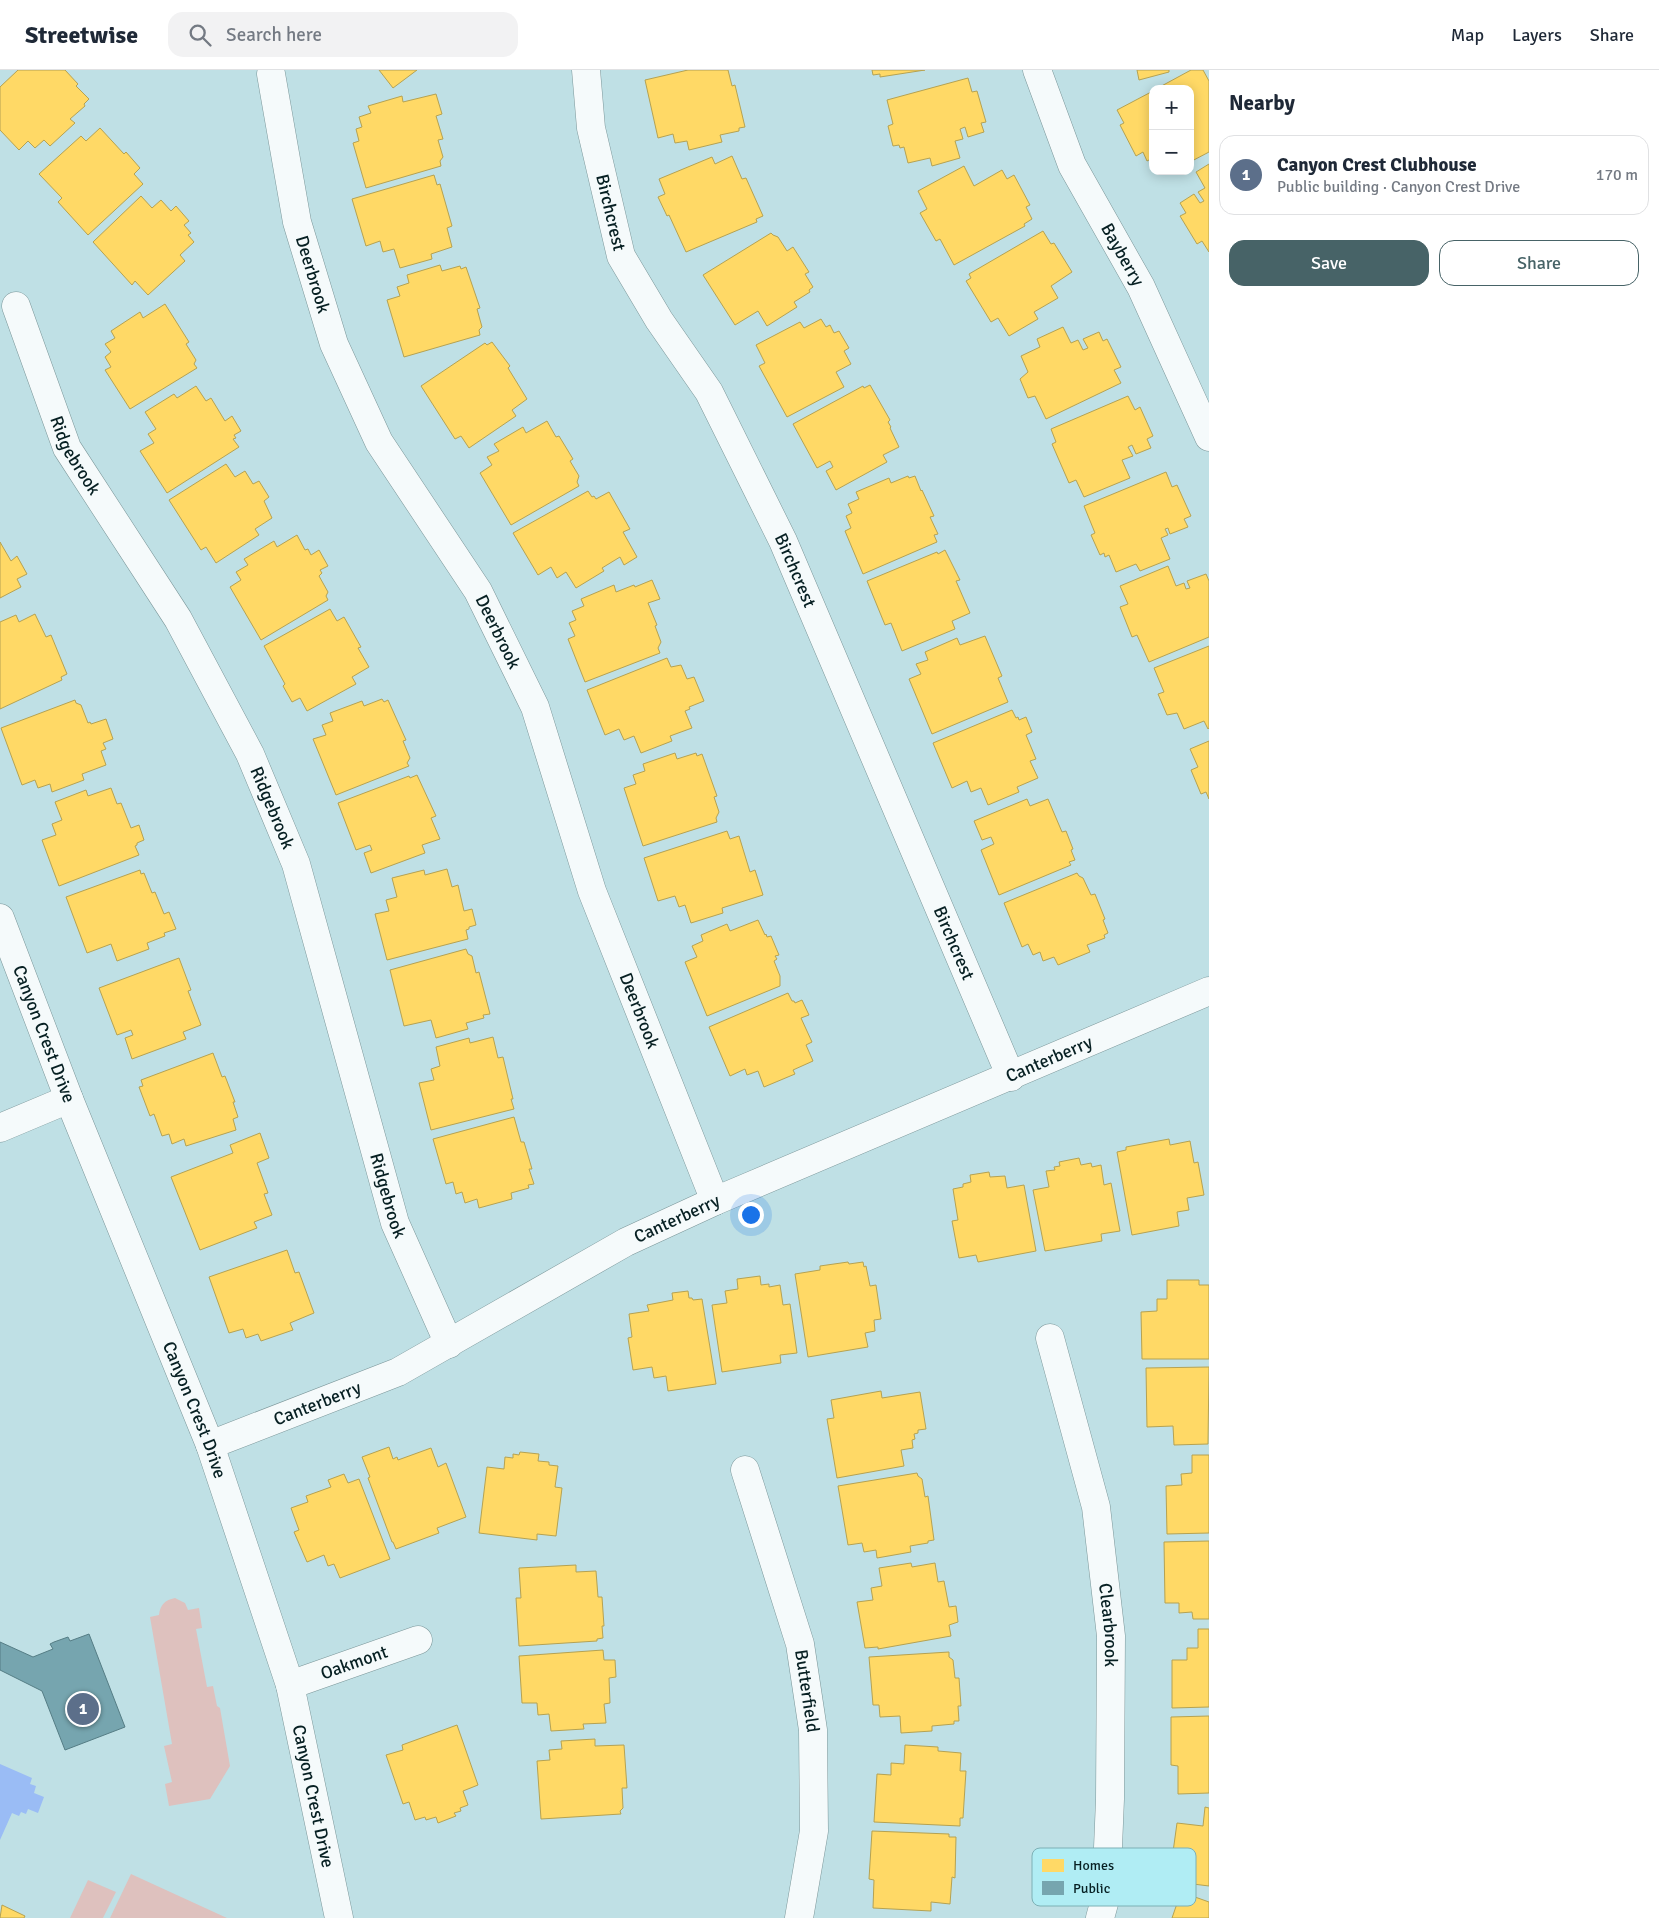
<!DOCTYPE html>
<html lang="en">
<head>
<meta charset="utf-8">
<style>
  body { margin:0; font-family:Signika,sans-serif; background:#f2f2f3; color:#1f2937 }
  .controls { position:absolute; right:15px; top:15px; display:grid; overflow:hidden; border-radius:10px; box-shadow:0 2px 12px #0003 }
  .controls button { width:45px; height:45px; display:grid; place-items:center; padding:0; border:0; border-bottom:1px solid #e0e1e3; background:#fff; color:#1f2937; font:25px sans-serif }
  .you { position:absolute; left:750px; top:1144px; width:18px; height:18px; margin:-12px; border:4px solid #fff; border-radius:50%; background:#1a73e8; box-shadow:0 0 0 8px #1a73e833 }
  .badge { display:grid; place-items:center; width:32px; height:32px; border-radius:50%; background:#476367; color:#fff; font-size:16px; font-weight:700 }
  .pin { position:absolute; translate:-50% -50%; border:2px solid #fff; box-shadow:0 1px 5px #0006 }
  .list { margin:0; padding:0; list-style:none }
  h2 { display:flex; justify-content:space-between; align-items:center; height:65px; margin:0; padding:0 20px; font-size:21px }
  h2 small { font-size:16px; font-weight:400; color:#747a83 }
  .list li { display:grid; grid-template-columns:32px 1fr auto; gap:15px; align-items:center; box-sizing:border-box; height:80px; margin:0 10px 10px; padding:0 10px; border:1px solid #e0e1e3; border-radius:15px }
  .list b { display:block; font-size:19px; white-space:nowrap }
  .list p { margin:0; font-size:16px; white-space:nowrap; color:#747a83 }
  .list em { font-size:16px; font-style:normal; color:#747a83 }
  .actions { display:flex; gap:10px; padding:15px 20px }
  .actions a { flex:1; padding:11px 0; border:1px solid #476367; border-radius:15px; text-align:center; font-size:18px; color:#476367 }
  .actions .main { background:#476367; color:#fff }
  .icon { flex:none; width:28px; height:28px; fill:none; stroke:currentColor; stroke-width:2; stroke-linecap:round; stroke-linejoin:round }
  .map { position:relative; flex:none; width:1209px; height:1848px; overflow:hidden }
  header { display:flex; align-items:center; gap:30px; box-sizing:border-box; height:70px; padding:0 25px; background:#fff; border-bottom:1px solid #e0e1e3 }
  header strong { font-size:24px }
  nav { display:flex; gap:28px; margin-inline-start:auto; font-size:18px }
  .search { width:350px; height:45px; background:#f2f2f3; display:flex; align-items:center; gap:12px; box-sizing:border-box; padding:0 18px; border-radius:15px; color:#747a83; font-size:19px }
  main { display:flex }
  aside { flex:1; background:#fff }
  .map>svg:first-child { display:block }
</style>
</head>
<body>
<header>
<strong>Streetwise</strong>
<div class="search"><svg class="icon" aria-label="search" viewBox="0 0 24 24"><circle cx="10" cy="10" r="6"/><path d="M15 15l6 6"/></svg>Search here</div>
<nav><a>Map</a><a>Layers</a><a>Share</a></nav>
</header>
<main>
<div class="map">
<svg width="1209" height="1848" viewBox="0 0 1209 1848">
  <rect width="100%" height="100%" fill="#bfe0e5"/>
  <g fill="#dec1be">
    <path d="M175 1528 185 1533 188 1540 199 1538 202 1558 196 1559 207 1617 213 1616 217 1636 220 1638 230 1696 210 1729 169 1736 165 1714 172 1712 164 1676 172 1674 150 1547 159 1545C160 1535 165 1530 175 1528Z"/>
    <polygon points="131,1804 227,1848 110,1848"/>
    <polygon points="88,1810 116,1822 103,1848 70,1848"/>
  </g>
  <polygon fill="#9abcf5" points="0,1694 32,1708 30,1714 36,1716 34,1723 44,1727 38,1743 28,1739 26,1744 21,1742 19,1746 12,1743 0,1770"/>
  <g fill="#ffd966" stroke="#b5a252">
    <polygon points="18,0 65,0 78,14 76,16 89,29 84,34 85,36 70,49 75,53 50,76 44,70 35,78 28,71 19,80 0,60 0,17"/>
    <polygon points="379,0 417,0 393,18"/>
    <polygon points="688,0 728,0 732,16 735,15 745,57 739,58 739,61 720,65 722,72 689,80 687,71 675,73 673,64 658,68 645,10"/>
    <polygon points="872,0 925,0 880,7 880,4 873,5"/>
    <polygon points="1137,0 1169,0 1169,2 1139,10"/>
    <polygon points="1191,0 1203,0 1209,11 1209,82 1190,92 1190,19 1156,19"/>
    <polygon points="968,8 972,22 977,21 986,52 981,53 984,62 968,67 965,57 960,59 963,69 955,71 960,88 932,96 930,88 908,93 904,77 900,78 899,75 893,76 888,56 893,54 887,30"/>
    <polygon points="1153,21 1153,88 1147,91 1143,82 1136,86 1120,55 1124,53 1117,40"/>
    <polygon points="436,24 442,44 436,46 443,69 438,70 443,87 440,91 441,96 366,118 353,73 359,71 356,59 362,57 359,47 371,43 368,36 402,26 403,32"/>
    <polygon points="100,58 124,84 126,82 140,98 134,104 143,114 88,165 58,132 62,128 39,104 81,66 86,71"/>
    <polygon points="732,86 742,109 746,108 763,146 756,149 757,152 686,182 669,145 667,146 658,127 665,124 659,109 712,87 715,94"/>
    <polygon points="1209,94 1209,182 1202,171 1197,174 1180,146 1186,143 1180,133 1194,124 1200,133 1204,131 1198,122 1205,118 1196,102"/>
    <polygon points="964,96 974,116 1002,100 1007,109 1014,105 1030,135 1026,137 1032,149 1024,154 1025,156 954,195 940,169 936,171 920,143 927,139 918,121"/>
    <polygon points="434,105 437,115 440,114 452,156 447,158 452,177 431,184 432,189 400,198 394,179 383,182 380,171 366,176 352,129"/>
    <polygon points="141,126 152,138 161,130 171,141 176,136 189,151 184,155 191,163 188,165 194,172 180,185 185,191 148,225 135,211 132,215 93,172"/>
    <polygon points="1043,161 1051,174 1054,173 1072,202 1051,216 1058,228 1034,242 1038,249 1009,266 998,248 991,252 966,211 971,208 969,204"/>
    <polygon points="771,163 773,165 778,167 787,181 793,177 809,202 805,204 813,217 809,220 810,222 794,232 797,237 767,256 758,241 735,255 703,205"/>
    <polygon points="440,195 442,201 460,196 461,199 466,197 480,238 477,239 482,257 479,260 480,265 404,287 387,230 400,226 397,217 409,213 407,205"/>
    <polygon points="165,234 189,272 186,274 196,290 194,294 197,298 130,339 105,300 111,297 105,287 111,282 105,274 115,268 111,261 140,242 143,248"/>
    <polygon points="821,249 826,257 830,255 834,263 839,261 849,278 844,281 851,294 836,302 844,317 787,347 759,296 765,293 756,275 800,252 804,258"/>
    <polygon points="1063,257 1071,273 1078,270 1083,280 1088,278 1083,269 1099,262 1103,271 1107,269 1121,297 1114,300 1121,313 1046,349 1035,326 1028,328 1020,309 1028,302 1021,286 1040,277 1037,269"/>
    <polygon points="492,272 510,296 508,298 527,329 512,340 516,346 469,378 461,366 455,369 421,316 485,273 487,275"/>
    <polygon points="870,315 890,350 888,352 891,357 890,358 899,377 883,385 887,392 836,420 826,401 833,397 830,391 817,398 793,354 863,316 864,318"/>
    <polygon points="196,316 206,331 211,328 225,351 232,346 241,361 234,365 236,368 233,369 239,377 167,423 140,381 154,373 148,364 156,359 145,342 174,324 177,328"/>
    <polygon points="1128,326 1135,340 1140,337 1153,366 1147,369 1151,378 1136,384 1132,375 1128,377 1133,386 1122,390 1130,408 1084,427 1076,410 1069,413 1052,374 1056,372 1051,359"/>
    <polygon points="547,351 556,367 559,366 573,389 570,391 579,406 577,412 579,416 511,455 480,403 492,395 487,387 499,381 494,374 523,357 526,363"/>
    <polygon points="226,394 235,407 245,401 253,414 259,411 269,427 264,431 272,448 255,459 259,465 216,493 206,477 201,480 169,430"/>
    <polygon points="1166,402 1172,417 1177,415 1191,446 1184,449 1188,457 1170,464 1168,458 1165,459 1168,465 1161,468 1170,489 1140,501 1136,494 1116,502 1109,485 1105,487 1104,483 1100,485 1091,465 1095,463 1084,436"/>
    <polygon points="908,406 909,408 915,406 921,421 922,420 934,446 930,447 938,464 934,465 937,472 863,504 845,461 851,458 846,446 852,443 848,434 859,429 856,422 889,408 891,413"/>
    <polygon points="588,421 592,427 594,426 596,429 609,422 630,459 623,462 637,487 624,495 620,487 602,498 604,501 576,518 566,502 557,508 551,497 538,505 513,463"/>
    <polygon points="297,465 305,480 308,479 311,485 319,480 328,496 320,500 322,503 319,506 328,522 326,526 328,530 261,570 230,517 241,510 236,502 248,495 244,489 274,471 277,477"/>
    <polygon points="0,472 11,491 17,486 27,504 17,509 21,517 0,528"/>
    <polygon points="945,480 960,510 956,511 970,543 952,551 955,559 902,581 891,553 885,555 867,511 937,482 938,484"/>
    <polygon points="1168,496 1176,516 1184,513 1186,519 1190,518 1187,511 1206,504 1209,511 1209,567 1149,592 1137,565 1132,567 1120,537 1128,534 1120,516"/>
    <polygon points="652,510 660,529 648,533 657,555 655,556 661,572 658,578 660,583 585,612 568,569 575,566 569,553 576,550 572,541 584,536 581,529 614,515 616,522 634,515 635,517"/>
    <polygon points="330,539 337,551 344,547 361,577 358,578 369,597 352,607 356,614 307,641 300,628 292,632 283,616 285,614 264,576"/>
    <polygon points="35,544 46,567 51,565 67,604 61,607 62,610 0,639 0,552 16,545 19,552"/>
    <polygon points="985,566 1002,606 998,608 1008,632 932,664 909,609 921,604 916,594 928,590 925,582 957,568 960,575"/>
    <polygon points="1209,576 1209,658 1208,659 1204,651 1184,659 1177,643 1167,645 1158,624 1164,622 1154,598"/>
    <polygon points="667,588 671,597 681,595 687,609 694,607 704,631 689,637 690,639 685,641 692,658 670,666 672,671 641,683 634,666 624,670 619,659 605,665 587,620"/>
    <polygon points="382,629 384,632 388,630 406,670 403,671 410,688 407,693 409,696 336,725 313,669 326,665 322,655 333,651 330,643 362,631 364,636"/>
    <polygon points="75,630 76,633 81,635 88,653 90,652 91,654 106,649 113,669 103,673 106,679 101,681 106,695 82,704 84,710 52,722 50,714 38,718 35,710 22,715 1,658"/>
    <polygon points="1012,640 1016,648 1018,647 1019,650 1026,647 1032,662 1026,665 1036,689 1030,691 1038,708 1017,717 1019,722 988,735 981,718 971,722 967,711 952,718 933,673"/>
    <polygon points="1209,671 1209,729 1206,722 1201,724 1191,700 1198,697 1190,679"/>
    <polygon points="675,683 677,689 696,683 697,686 702,684 717,726 714,727 719,742 716,748 717,752 643,776 624,718 636,714 633,705 645,701 643,694"/>
    <polygon points="417,705 436,746 431,748 440,769 422,775 425,783 371,803 364,783 372,780 370,775 356,780 338,733 409,706 410,708"/>
    <polygon points="111,718 117,734 121,733 131,758 139,755 144,770 137,773 137,775 135,776 139,785 59,816 42,770 56,765 52,754 62,750 55,732 86,720 88,726"/>
    <polygon points="1027,729 1030,736 1048,729 1062,762 1066,761 1073,779 1071,780 1075,790 1069,792 1071,795 999,825 981,780 994,774 991,767 982,770 974,751"/>
    <polygon points="727,761 730,769 739,766 750,802 755,800 763,825 722,838 723,843 691,853 685,835 679,837 675,826 658,831 644,788"/>
    <polygon points="447,799 452,817 458,815 464,841 472,839 476,855 469,857 469,859 466,860 468,869 387,890 375,844 389,841 386,830 397,827 392,808 424,800 425,805"/>
    <polygon points="140,800 141,804 144,803 152,823 155,822 164,844 169,842 176,859 164,863 165,866 147,873 149,879 117,891 111,874 87,883 66,827"/>
    <polygon points="1077,803 1079,806 1083,808 1091,825 1095,824 1105,849 1103,850 1108,863 1104,865 1105,868 1087,875 1090,882 1058,895 1054,887 1043,891 1040,882 1033,885 1028,874 1022,877 1004,833"/>
    <polygon points="758,850 765,865 766,864 767,867 771,866 779,885 775,886 777,889 774,891 780,906 780,916 707,946 685,892 697,887 692,876 703,871 701,865 727,854 730,861"/>
    <polygon points="466,879 468,884 472,886 476,903 479,902 490,944 483,945 484,948 466,953 468,959 436,968 431,950 404,956 390,900"/>
    <polygon points="179,888 191,920 188,921 201,955 183,962 186,969 132,989 125,968 133,965 131,960 117,965 99,918"/>
    <polygon points="788,923 792,931 794,931 795,933 802,930 809,945 801,948 812,972 806,975 813,991 793,1000 795,1004 764,1017 758,1001 747,1005 745,999 730,1006 709,957"/>
    <polygon points="493,967 498,988 503,987 513,1029 511,1029 514,1039 431,1060 419,1013 434,1010 431,999 440,996 436,977 469,968 470,973"/>
    <polygon points="213,983 222,1007 225,1006 235,1032 233,1032 238,1047 233,1049 236,1060 186,1076 184,1069 172,1074 169,1064 162,1066 154,1044 150,1046 139,1017 143,1016 141,1010"/>
    <polygon points="514,1047 521,1072 524,1072 532,1099 529,1099 534,1114 528,1115 529,1118 511,1123 512,1129 479,1138 477,1129 465,1133 462,1122 456,1124 453,1112 446,1114 433,1069"/>
    <polygon points="260,1063 269,1088 257,1093 268,1123 264,1124 272,1145 254,1152 257,1158 200,1180 171,1107 233,1083 230,1075"/>
    <polygon points="1169,1069 1170,1075 1190,1071 1194,1093 1198,1092 1204,1125 1187,1128 1189,1140 1177,1142 1179,1156 1132,1165 1117,1082 1126,1080 1126,1077"/>
    <polygon points="1079,1088 1081,1095 1091,1093 1092,1097 1101,1095 1104,1115 1111,1113 1120,1161 1101,1164 1102,1171 1045,1181 1033,1120 1049,1117 1046,1101 1055,1100 1054,1097 1060,1096 1059,1092"/>
    <polygon points="989,1102 990,1107 1005,1106 1007,1118 1024,1115 1036,1181 978,1192 976,1185 959,1188 952,1151 958,1150 953,1119 963,1117 963,1114 971,1112 970,1105"/>
    <polygon points="287,1180 295,1203 299,1202 314,1243 290,1253 293,1260 261,1271 258,1264 246,1268 243,1259 229,1263 209,1207"/>
    <polygon points="848,1192 849,1194 863,1192 864,1197 866,1196 870,1216 876,1215 881,1249 874,1250 875,1261 865,1263 868,1277 808,1287 795,1204 820,1200 820,1196"/>
    <polygon points="760,1206 761,1215 769,1214 769,1217 780,1215 783,1235 790,1234 797,1283 780,1285 781,1293 722,1302 712,1235 727,1233 725,1221 738,1219 737,1209"/>
    <polygon points="1167,1210 1199,1210 1199,1215 1209,1215 1209,1289 1142,1289 1141,1242 1157,1241 1157,1229 1167,1229"/>
    <polygon points="688,1221 689,1228 692,1228 693,1230 702,1229 716,1314 668,1321 666,1306 654,1308 652,1297 633,1300 628,1268 632,1267 629,1244 649,1241 647,1235 673,1230 672,1223"/>
    <polygon points="1209,1297 1208,1374 1174,1375 1173,1356 1147,1357 1146,1298"/>
    <polygon points="881,1321 882,1328 920,1322 926,1359 918,1360 918,1363 914,1364 915,1369 912,1370 913,1378 901,1380 904,1396 837,1408 827,1349 834,1348 831,1330"/>
    <polygon points="389,1377 393,1389 397,1387 398,1390 431,1378 438,1397 446,1393 466,1447 437,1458 439,1463 396,1479 393,1472 392,1472 368,1408 370,1407 362,1387"/>
    <polygon points="520,1382 539,1384 538,1391 549,1392 549,1395 558,1396 555,1417 562,1418 556,1466 537,1464 537,1470 479,1463 487,1397 504,1399 505,1387 513,1388 513,1384 519,1385"/>
    <polygon points="1192,1385 1209,1385 1209,1463 1167,1464 1166,1416 1182,1415 1181,1404 1192,1403"/>
    <polygon points="917,1403 918,1406 922,1409 925,1427 928,1426 934,1470 928,1471 928,1473 910,1476 911,1482 877,1488 876,1480 864,1482 862,1473 848,1475 838,1416"/>
    <polygon points="344,1404 348,1413 359,1409 390,1489 340,1508 334,1494 328,1496 324,1485 307,1492 294,1462 299,1460 291,1438 308,1432 306,1426 331,1417 328,1410"/>
    <polygon points="1209,1471 1209,1549 1193,1549 1192,1542 1179,1543 1179,1533 1165,1533 1164,1472"/>
    <polygon points="911,1493 912,1497 935,1493 938,1512 944,1511 949,1537 956,1536 958,1552 949,1555 951,1566 878,1579 878,1577 865,1578 857,1532 873,1530 871,1518 882,1516 879,1498"/>
    <polygon points="576,1495 576,1502 596,1501 598,1527 602,1527 604,1556 602,1556 603,1568 597,1569 597,1571 519,1576 516,1528 521,1528 519,1498"/>
    <polygon points="1198,1559 1209,1559 1209,1637 1172,1638 1172,1590 1187,1590 1187,1578 1198,1578"/>
    <polygon points="603,1580 604,1590 615,1590 616,1607 609,1608 610,1633 604,1634 606,1653 583,1654 584,1659 551,1661 549,1644 538,1645 537,1633 522,1633 519,1586"/>
    <polygon points="949,1582 949,1587 953,1590 955,1608 959,1608 961,1636 958,1636 959,1651 954,1651 954,1654 932,1656 932,1661 901,1663 900,1646 880,1647 879,1635 873,1635 869,1587"/>
    <polygon points="1209,1646 1209,1723 1178,1724 1178,1696 1171,1695 1171,1647"/>
    <polygon points="457,1655 478,1715 463,1721 468,1735 460,1738 461,1741 454,1743 456,1746 438,1753 436,1747 426,1750 425,1747 415,1750 409,1732 403,1734 386,1685 403,1680 402,1675"/>
    <polygon points="595,1669 595,1676 624,1675 627,1718 622,1718 623,1738 620,1741 621,1744 541,1749 537,1691 550,1690 549,1680 562,1679 561,1671"/>
    <polygon points="905,1675 938,1677 938,1681 961,1683 960,1701 966,1701 963,1748 960,1748 960,1756 874,1752 877,1704 891,1705 891,1693 904,1694"/>
    <polygon points="1205,1737 1209,1738 1209,1816 1169,1811 1177,1753 1203,1756"/>
    <polygon points="872,1761 949,1764 949,1767 956,1767 955,1808 952,1807 950,1834 931,1832 931,1841 873,1838 874,1810 869,1809"/>
    <polygon points="1181,1822 1209,1832 1209,1848 1172,1848"/>
    <polygon points="2,1835 25,1846 24,1848 0,1848"/>
  </g>
  <polygon fill="#76a5af" stroke="#557d85" points="89,1564 125,1657 65,1680 42,1621 0,1600 0,1572 33,1587 53,1579 50,1574 54,1572 68,1567 70,1571"/>
  <g fill="none" stroke-linecap="round" stroke-linejoin="round">
    <defs>
      <g id="minor">
        <path id="s1" d="M586 0 591 58 621 186 659 250 709 322 783 471 1011 1007"/>
        <path id="s2" d="M1037 0 1072 95 1141 217 1209 367"/>
        <path id="s3" d="M271 4 297 152 334 274 379 372 478 521 535 637 592 821 715 1131"/>
        <path id="s4" d="M16 236 67 378 178 549 250 684 296 794 395 1153 449 1274"/>
        <path id="s5" d="M0 848 69 1029 210 1375 290 1615 339 1848"/>
        <polyline points="0,1058 69,1029"/>
        <path id="s6" d="M1050 1268 1096 1437 1111 1566 1110 1729 1106 1826 1100 1848"/>
        <path id="s7" d="M210 1375 398 1302 626 1172 715 1131 1209 921"/>
        <path id="s8" d="M745 1400 800 1574 813 1660 814 1761 799 1848"/>
        <path id="s9" d="M290 1615 418 1570"/>
      </g>
    </defs>
    <use href="#minor" stroke="#7b9699" stroke-width="29"/>
    <use href="#minor" stroke="#f5fafb" stroke-width="28"/>
  </g>
  <g text-anchor="middle" dominant-baseline="central" stroke-width="5" stroke-linejoin="round" paint-order="stroke">
    <g font-size="18" fill="#072023" stroke="#b0edf4">
      <text stroke="none"><textPath href="#s1" startOffset="145">Birchcrest</textPath></text>
      <text stroke="none"><textPath href="#s2" startOffset="204">Bayberry</textPath></text>
      <text stroke="none"><textPath href="#s3" startOffset="205">Deerbrook</textPath></text>
      <text stroke="none"><textPath href="#s4" startOffset="161">Ridgebrook</textPath></text>
      <text stroke="none"><textPath href="#s1" startOffset="550">Birchcrest</textPath></text>
      <text stroke="none"><textPath href="#s3" startOffset="610">Deerbrook</textPath></text>
      <text stroke="none"><textPath href="#s4" startOffset="566">Ridgebrook</textPath></text>
      <text stroke="none"><textPath href="#s1" startOffset="955">Birchcrest</textPath></text>
      <text stroke="none"><textPath href="#s3" startOffset="1015">Deerbrook</textPath></text>
      <text stroke="none"><textPath href="#s5" startOffset="124">Canyon Crest Drive</textPath></text>
      <text stroke="none"><textPath href="#s7" startOffset="925">Canterberry</textPath></text>
      <text stroke="none"><textPath href="#s4" startOffset="971">Ridgebrook</textPath></text>
      <text stroke="none"><textPath href="#s7" startOffset="520">Canterberry</textPath></text>
      <text stroke="none"><textPath href="#s7" startOffset="115">Canterberry</textPath></text>
      <text stroke="none"><textPath href="#s5" startOffset="529">Canyon Crest Drive</textPath></text>
      <text stroke="none"><textPath href="#s6" startOffset="294">Clearbrook</textPath></text>
      <text stroke="none"><textPath href="#s9" startOffset="68">Oakmont</textPath></text>
      <text stroke="none"><textPath href="#s8" startOffset="230">Butterfield</textPath></text>
      <text stroke="none"><textPath href="#s5" startOffset="934">Canyon Crest Drive</textPath></text>
    </g>
  </g>
  <rect x="1032" y="1778" width="164" height="58" rx="8" fill="#b0edf4" stroke="#7db0b5" stroke-width="1"/>
  <rect x="1042" y="1789" width="22" height="13" fill="#ffd966"/>
  <rect x="1042" y="1811" width="22" height="14" fill="#76a5af"/>
  <g font-size="14" fill="#072023">
    <text x="1073" y="1800">Homes</text>
    <text x="1073" y="1823">Public</text>
  </g>
</svg>
<div class="controls">
<button>+</button>
<button>−</button>
</div>
<div class="you"></div>
<div class="pin badge" style="left:83px;top:1639px;background:#5c6f8a">1</div>
</div>
<aside>
<h2>Nearby<small></small></h2>
<ul class="list">
<li><span class="badge" style="background:#5c6f8a">1</span><div><b>Canyon Crest Clubhouse</b><p>Public building · Canyon Crest Drive</p></div><em>170 m</em></li>
</ul>
<div class="actions"><a class="main">Save</a><a>Share</a></div>
</aside>
</main>
</body>
</html>
